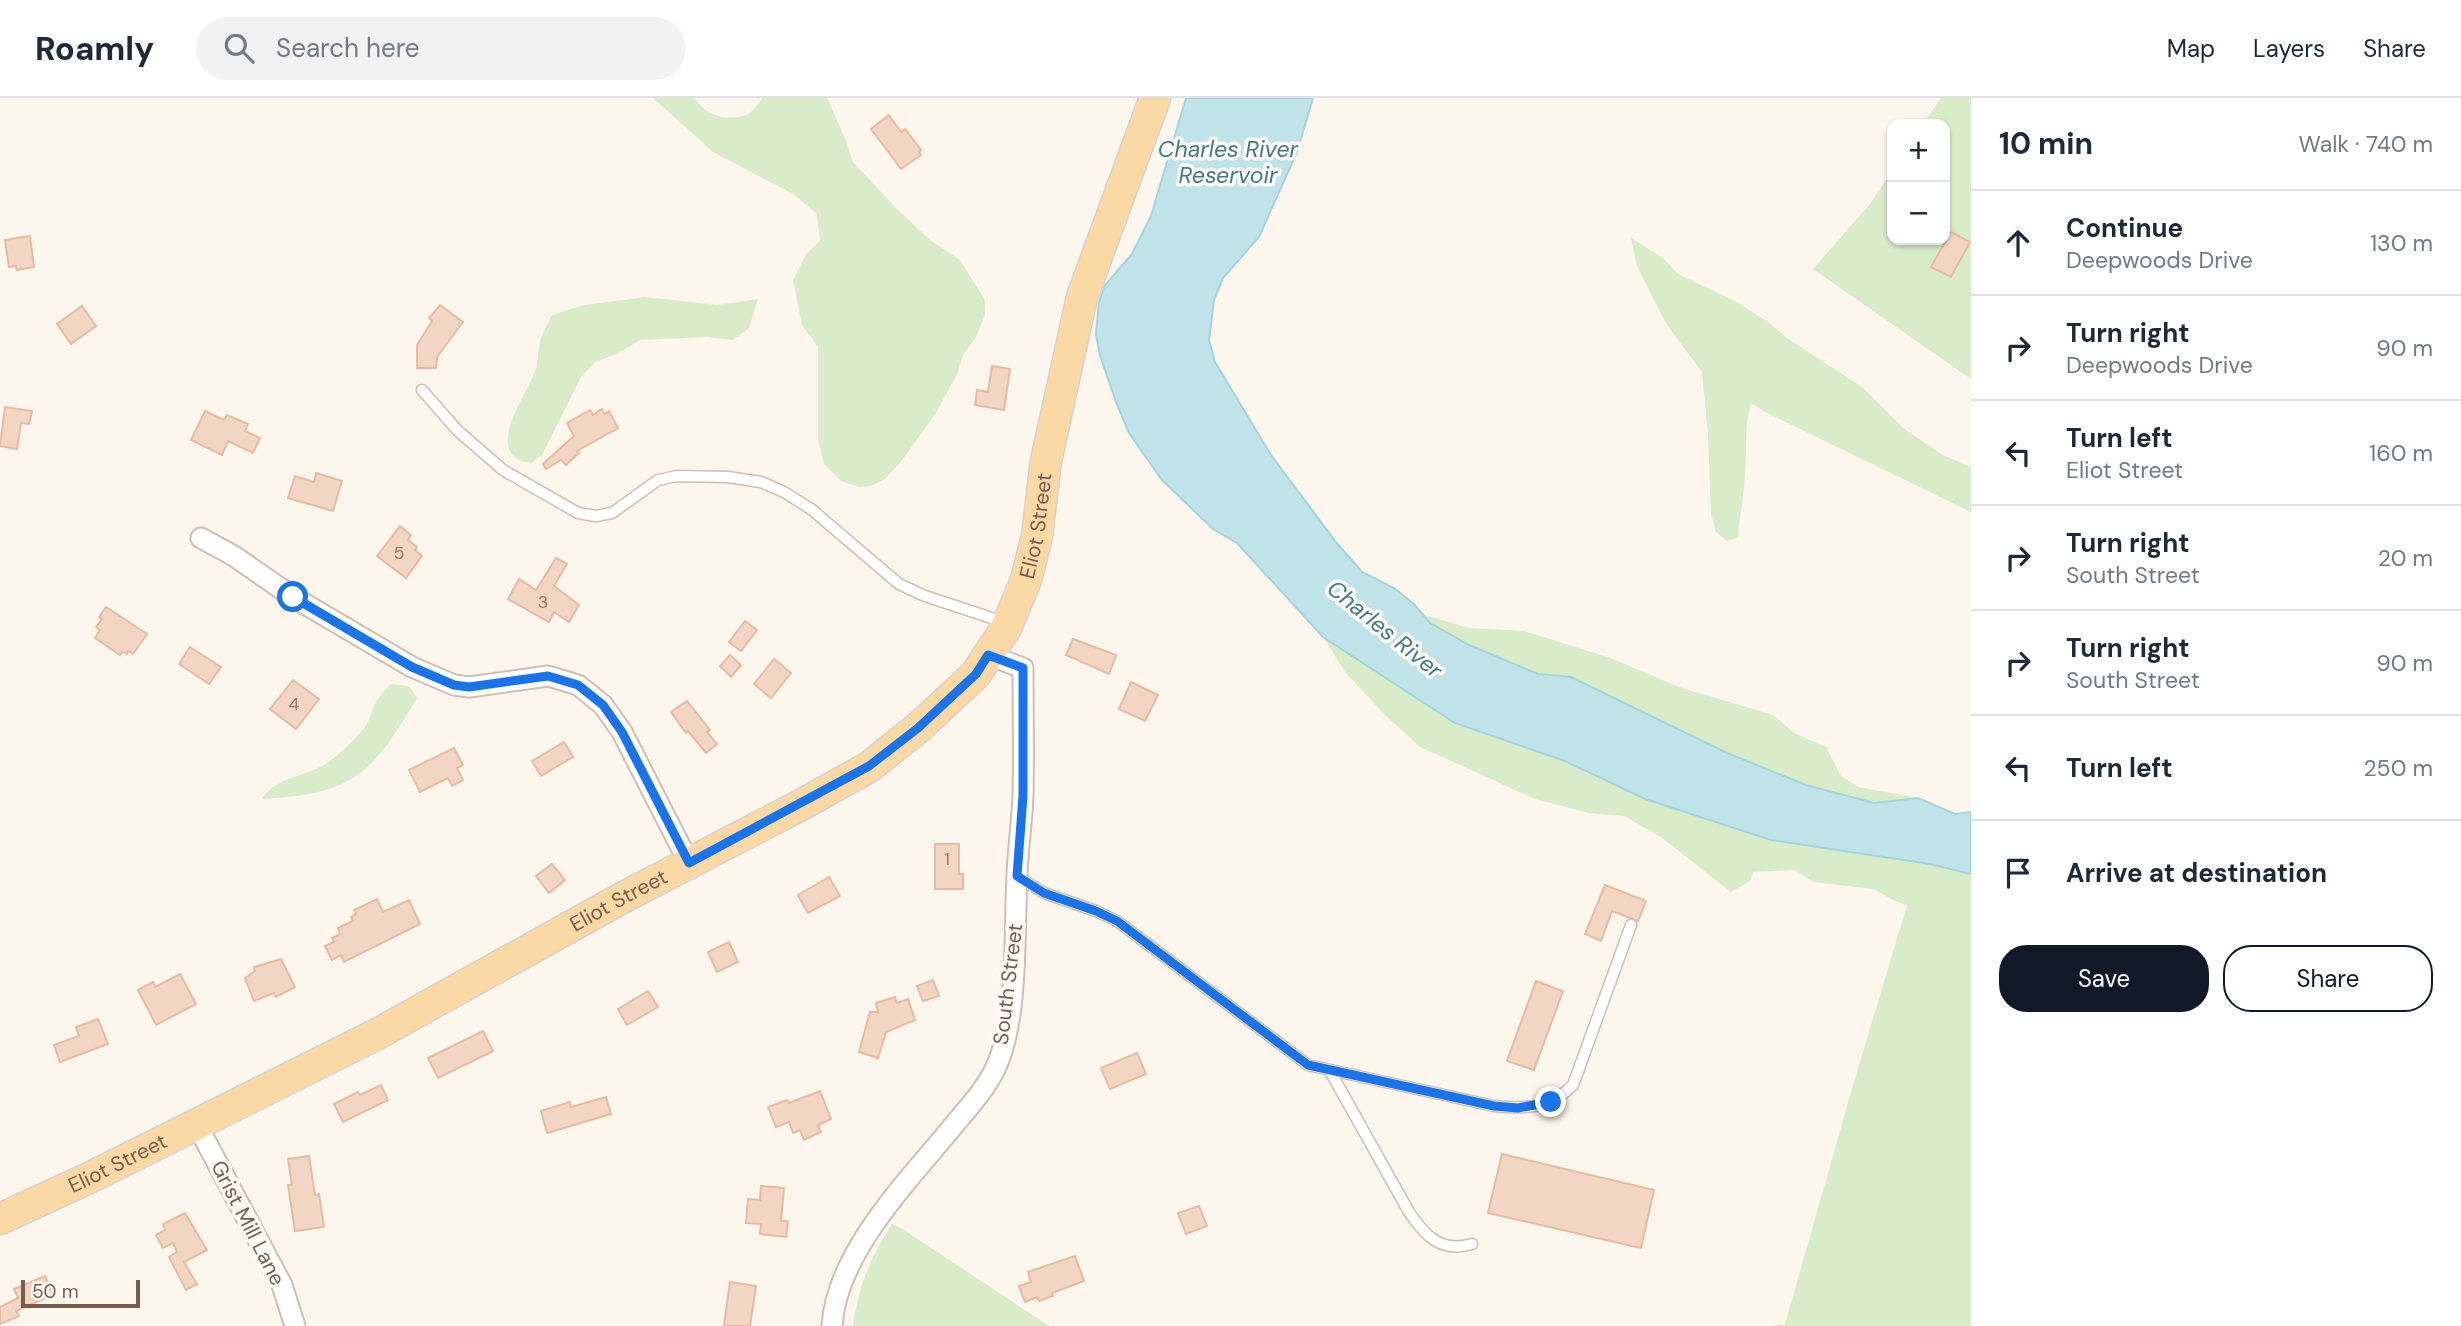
<!DOCTYPE html>
<html lang="en">
<head>
<meta charset="utf-8">
<style>
  body { margin:0; font-family:"DM Sans",sans-serif; background:#f2f2f3; color:#1f2937 }
  .controls { position:absolute; right:21px; top:21px; display:grid; overflow:hidden; border-radius:14px; box-shadow:0 2px 5px #0004 }
  .controls button { width:63px; height:63px; display:grid; place-items:center; padding:0; border:0; border-bottom:2px solid #e0e1e3; background:#fff; color:#1f2937; font:35px sans-serif }
  .scale { position:absolute; left:21px; bottom:18px; width:119px; box-sizing:border-box; padding-left:7px; border:4px solid #7a5c4d; border-top:0; font-size:19px; line-height:24px; white-space:nowrap; color:#7a5c4d; -webkit-text-stroke:5px #fffaf3; paint-order:stroke }
  .stop { position:absolute; width:21px; height:21px; margin:-16px; border:5px solid #1a73e8; border-radius:50%; background:#fff }
  .stop.end { background:#1a73e8; border-color:#fff; box-shadow:0 2px 7px #0008 }
  .list { margin:0; padding:0; list-style:none }
  h2 { display:flex; justify-content:space-between; align-items:center; height:91px; margin:0; padding:0 28px; font-size:30px }
  h2 small { font-size:23px; font-weight:400; color:#747a83 }
  .list li { display:grid; grid-template-columns:46px 1fr auto; gap:21px; align-items:center; box-sizing:border-box; height:105px; padding:0 28px; border-top:2px solid #e0e1e3 }
  .list b { display:block; font-size:26px; white-space:nowrap }
  .list p { margin:0; font-size:23px; white-space:nowrap; color:#747a83 }
  .list em { font-size:23px; font-style:normal; color:#747a83 }
  .actions { display:flex; gap:14px; padding:21px 28px }
  .actions a { flex:1; padding:16px 0; border:2px solid #111827; border-radius:28px; text-align:center; font-size:24px; color:#111827 }
  .actions .main { background:#111827; color:#fff }
  .icon { flex:none; width:38px; height:38px; fill:none; stroke:currentColor; stroke-width:2; stroke-linecap:round; stroke-linejoin:round }
  .map { position:relative; flex:none; width:1971px; height:1228px; overflow:hidden }
  header { display:flex; align-items:center; gap:42px; box-sizing:border-box; height:98px; padding:0 35px; background:#fff; border-bottom:2px solid #e0e1e3 }
  header strong { font-size:33px }
  nav { display:flex; gap:38px; margin-inline-start:auto; font-size:24px }
  .search { width:490px; height:63px; background:#f2f2f3; display:flex; align-items:center; gap:18px; box-sizing:border-box; padding:0 24px; border-radius:38px; color:#747a83; font-size:26px }
  main { display:flex }
  aside { flex:1; background:#fff }
  .map>svg:first-child { display:block }
</style>
</head>
<body>
<header>
<strong>Roamly</strong>
<div class="search"><svg class="icon" aria-label="search" viewBox="0 0 24 24"><circle cx="10" cy="10" r="6"/><path d="M15 15l6 6"/></svg>Search here</div>
<nav><a>Map</a><a>Layers</a><a>Share</a></nav>
</header>
<main>
<div class="map">
<svg width="1971" height="1228" viewBox="0 0 1971 1228">
  <rect width="100%" height="100%" fill="#fdf6ec"/>
  <g fill="#d8ecc9">
    <path d="M653 0H695C705 18 727 24 746 17 753 14 758 6 762 0H827L845 40 853 64 897 111 930 142 960 162 985 202V217L976 239 963 257 957 276 936 315 903 361 886 380 871 388 859 389 841 383 824 366 818 342V249L802 227 793 182 806 156 820 143 817 116 793 96 713 54Z"/>
    <polygon points="1941,0 1971,0 1971,281 1813,171 1870,106 1892,73 1892,142 1945,142 1945,26 1923,26"/>
    <path d="M1631 140 1663 160 1678 176 1735 203 1768 224 1787 240 1862 289 1903 330 1943 357 1971 369V414L1765 314 1751 305C1744 328 1747 354 1745 378 1744 399 1739 419 1738 440L1727 443 1716 434 1711 416 1708 336 1702 274 1667 227 1652 198 1637 168Z"/>
    <path d="M645 199 717 207 758 201 749 230 733 242 708 239 640 242 617 256 595 264 581 279 542 357 531 365C482 359 524 300 534 276 539 266 537 254 540 244 542 235 548 226 551 218 585 203 610 205 645 199Z"/>
    <polygon points="1422,516 1469,530 1524,533 1608,559 1679,589 1773,617 1794,635 1826,649 1841,678 1858,689 1918,700 1874,705 1806,687 1727,655 1571,579 1538,576 1469,547 1430,525"/>
    <polygon points="1323,539 1455,625 1565,663 1645,701 1771,742 1930,766 1971,776 1971,1228 1772,1228 1785,1226 1851,994 1907,807 1895,803 1874,791 1813,784 1795,772 1753,774 1750,783 1731,794 1661,739 1624,718 1589,715 1535,701 1420,649 1386,618 1345,574"/>
    <path d="M390 586 409 588 417 600C371 677 354 696 262 701 276 679 303 679 324 667 337 659 355 642 365 629 370 622 372 612 376 604 380 598 385 592 390 586Z"/>
    <path d="M892 1126 901 1130 1049 1228H853C858 1190 871 1157 892 1126Z"/>
  </g>
  <polygon fill="#bfe3e8" stroke="#a5d3da" stroke-width="2" points="1186,0 1313,0 1297,54 1259,139 1223,180 1214,202 1209,242 1215,264 1271,357 1336,444 1362,474 1394,490 1414,506 1430,525 1469,547 1538,576 1571,579 1727,655 1806,687 1874,705 1918,700 1955,716 1971,714 1971,776 1930,766 1771,742 1645,701 1565,663 1455,625 1323,539 1237,445 1213,431 1162,382 1129,335 1116,304 1100,257 1096,237 1097,224 1099,204 1105,187 1132,156 1151,118"/>
  <g fill="#f3d5c3" stroke="#e6bba3" stroke-width="2">
    <polygon points="889,17 901,34 905,31 921,52 919,54 921,57 901,71 871,31"/>
    <polygon points="1951,134 1970,144 1951,179 1931,169"/>
    <polygon points="30,138 34,169 17,172 16,168 9,169 5,142"/>
    <polygon points="440,207 463,224 437,259 436,270 417,270 417,247 432,223 429,220"/>
    <polygon points="82,208 96,228 71,246 57,226"/>
    <polygon points="992,268 1010,271 1004,312 975,307 977,292 988,294"/>
    <polygon points="5,309 32,313 29,326 21,325 17,351 0,348"/>
    <polygon points="602,311 605,316 609,313 618,330 577,353 579,355 566,367 561,362 546,371 543,366 574,338 567,325 590,312 593,317"/>
    <polygon points="205,313 224,322 227,317 248,326 245,333 260,340 253,355 228,343 222,357 191,342"/>
    <polygon points="316,375 342,383 333,413 288,400 295,378 314,384"/>
    <polygon points="400,428 411,437 408,442 417,449 415,452 422,458 406,480 377,458"/>
    <polygon points="556,460 567,466 554,488 579,507 569,524 554,514 549,524 508,501 519,481 536,492"/>
    <polygon points="106,509 147,536 133,556 128,553 127,556 122,554 120,557 95,540 100,532 96,529 102,521 99,519"/>
    <polygon points="745,523 757,532 741,553 729,544"/>
    <polygon points="1073,541 1116,557 1109,576 1066,557"/>
    <polygon points="190,549 221,569 209,586 179,566"/>
    <polygon points="730,557 741,567 731,579 720,568"/>
    <polygon points="774,561 791,575 771,600 754,586"/>
    <polygon points="293,582 319,601 296,631 270,611"/>
    <polygon points="1131,584 1158,597 1145,623 1119,611"/>
    <polygon points="687,603 710,632 707,634 717,646 706,655 688,633 686,635 671,614"/>
    <polygon points="564,644 573,659 541,678 532,663"/>
    <polygon points="454,650 463,667 457,670 463,682 452,688 448,680 420,694 409,672"/>
    <polygon points="935,746 959,746 959,776 963,776 963,791 935,791"/>
    <polygon points="552,766 565,782 549,795 536,778"/>
    <polygon points="829,779 840,798 808,815 798,797"/>
    <polygon points="1605,787 1646,803 1638,823 1612,813 1601,843 1585,836"/>
    <polygon points="377,801 383,814 409,802 420,826 344,864 341,857 332,862 325,848 334,844 332,840 340,836 338,830 353,823 351,819 356,816 354,812"/>
    <polygon points="729,844 738,864 717,874 708,854"/>
    <polygon points="281,861 295,889 276,899 274,895 254,903 245,880 255,873 254,869"/>
    <polygon points="180,876 196,906 156,927 138,892 153,884 155,889"/>
    <polygon points="933,882 939,898 923,903 917,888"/>
    <polygon points="1536,883 1563,893 1534,972 1507,963"/>
    <polygon points="648,893 658,909 627,927 618,911"/>
    <polygon points="895,899 897,905 908,901 915,922 886,934 878,960 859,954 870,914 878,914 876,905"/>
    <polygon points="98,921 108,946 60,964 54,947 79,938 76,929"/>
    <polygon points="483,933 493,953 438,980 428,960"/>
    <polygon points="1137,955 1146,976 1110,991 1101,970"/>
    <polygon points="381,987 388,1002 343,1024 334,1006 358,994 360,997"/>
    <polygon points="820,993 831,1021 818,1027 821,1034 804,1042 800,1032 793,1035 789,1024 776,1029 768,1009 787,1002 789,1005"/>
    <polygon points="606,999 611,1016 547,1035 541,1013 570,1004 571,1009"/>
    <polygon points="1502,1056 1654,1092 1641,1150 1488,1115"/>
    <polygon points="309,1058 315,1097 319,1096 324,1129 295,1133 288,1087 292,1087 288,1061"/>
    <polygon points="761,1088 784,1090 781,1123 788,1123 786,1139 760,1136 761,1126 746,1125 748,1101 760,1102"/>
    <polygon points="1199,1108 1207,1128 1186,1136 1178,1115"/>
    <polygon points="185,1115 207,1152 184,1164 197,1186 186,1192 169,1159 177,1154 173,1145 163,1150 156,1137 165,1132 163,1126"/>
    <polygon points="1075,1158 1084,1183 1052,1195 1053,1198 1039,1203 1037,1199 1025,1204 1019,1188 1031,1184 1028,1174"/>
    <polygon points="45,1178 53,1197 16,1213 19,1218 0,1226 0,1209 18,1200 14,1191"/>
    <polygon points="730,1184 756,1188 750,1228 724,1228"/>
  </g>
  <g fill="none" stroke-linecap="round" stroke-linejoin="round">
    <defs>
      <g id="service">
        <polyline points="422,292 457,332 503,372 578,415 596,418 612,415 658,382 677,378 728,379 761,384 784,394 811,411 899,486 925,498 1004,524"/>
        <path d="M1017 778 1044 795 1096 813 1117 823 1308 967 1494 1008C1526 1011 1550 1011 1573 987L1631 827"/>
        <path d="M1330 973 1409 1114C1425 1138 1441 1155 1472 1146"/>
      </g>
      <g id="minor">
        <polyline points="201,440 234,458 293,499 412,569 454,587 469,589 548,578 578,587 603,607 622,634 689,765"/>
        <polyline points="196,1025 282,1187 295,1228"/>
        <path d="M832 1228C836 1155 909 1082 954 1027 968 1010 985 992 995 971 1019 922 1014 832 1017 777 1018 750 1022 724 1023 697 1024 655 1023 612 1023 570L988 557"/>
      </g>
      <g id="primary">
        <path id="s1" d="M0 1121 89 1080 379 935 622 800 801 707 869 669 918 630 976 576 1006 530 1026 482 1037 438 1046 363 1082 199 1155 0"/>
      </g>
    </defs>
    <use href="#service" stroke="#d1beb0" stroke-width="13"/>
    <use href="#minor" stroke="#d1beb0" stroke-width="23"/>
    <use href="#primary" stroke="#dad1cd" stroke-width="33"/>
    <use href="#service" stroke="#fff" stroke-width="10"/>
    <use href="#minor" stroke="#fff" stroke-width="19"/>
    <use href="#primary" stroke="#fbd9a5" stroke-width="30"/>
  </g>
  <g fill="none" stroke-linecap="round" stroke-linejoin="round">
    <polyline stroke="#1a73e8" stroke-width="9" points="293,499 412,569 454,587 469,589 548,578 578,587 603,607 622,634 689,765 869,668 918,630 976,576 988,557 1023,570 1023,698 1017,778 1044,795 1096,813 1117,823 1308,967 1494,1008 1518,1010 1551,1004"/>
  </g>
  <g text-anchor="middle" dominant-baseline="central" stroke-width="7" stroke-linejoin="round" paint-order="stroke">
    <g font-size="18" fill="#987a6a">
      <text x="399" y="455">5</text>
      <text x="543" y="504">3</text>
      <text x="294" y="606">4</text>
      <text x="947" y="761">1</text>
    </g>
    <g font-size="21" fill="#7a5c4d" stroke="#fffaf3">
      <text stroke="none"><textPath href="#s1" startOffset="1284">Eliot Street</textPath></text>
      <text stroke="none"><textPath href="#s1" startOffset="696">Eliot Street</textPath></text>
      <text transform="translate(1008 886) rotate(-83)">South Street</text>
      <text stroke="none"><textPath href="#s1" startOffset="130">Eliot Street</textPath></text>
      <text transform="translate(248 1125) rotate(63)">Grist Mill Lane</text>
    </g>
    <g font-size="23" font-style="italic" fill="#437c86" stroke="#fffaf3">
      <text x="1228" y="51">Charles River<tspan x="1228" dy="26">Reservoir</tspan></text>
      <text transform="translate(1385 531) rotate(39)">Charles River</text>
    </g>
  </g>
</svg>
<div class="controls">
<button>+</button>
<button>−</button>
</div>
<div class="scale">50 m</div>
<div class="stop" style="left:293px;top:499px"></div>
<div class="stop end" style="left:1551px;top:1004px"></div>
</div>
<aside>
<h2>10 min<small>Walk · 740 m</small></h2>
<ul class="list">
<li><svg class="icon" aria-label="ahead" viewBox="0 0 24 24"><path d="M12 20V5M6 11l6-6 6 6"/></svg><div><b>Continue</b><p>Deepwoods Drive</p></div><em>130 m</em></li>
<li><svg class="icon" aria-label="right" viewBox="0 0 24 24"><path d="M7 20v-9h11M14 6l5 5-5 5"/></svg><div><b>Turn right</b><p>Deepwoods Drive</p></div><em>90 m</em></li>
<li><svg class="icon" aria-label="left" viewBox="0 0 24 24"><path d="M17 20v-9H6M10 6l-5 5 5 5"/></svg><div><b>Turn left</b><p>Eliot Street</p></div><em>160 m</em></li>
<li><svg class="icon" aria-label="right" viewBox="0 0 24 24"><path d="M7 20v-9h11M14 6l5 5-5 5"/></svg><div><b>Turn right</b><p>South Street</p></div><em>20 m</em></li>
<li><svg class="icon" aria-label="right" viewBox="0 0 24 24"><path d="M7 20v-9h11M14 6l5 5-5 5"/></svg><div><b>Turn right</b><p>South Street</p></div><em>90 m</em></li>
<li><svg class="icon" aria-label="left" viewBox="0 0 24 24"><path d="M17 20v-9H6M10 6l-5 5 5 5"/></svg><div><b>Turn left</b></div><em>250 m</em></li>
<li><svg class="icon" aria-label="arrive" viewBox="0 0 24 24"><path d="M6 21V4h12l-3 4 3 4H6"/></svg><div><b>Arrive at destination</b></div></li>
</ul>
<div class="actions"><a class="main">Save</a><a>Share</a></div>
</aside>
</main>
</body>
</html>
